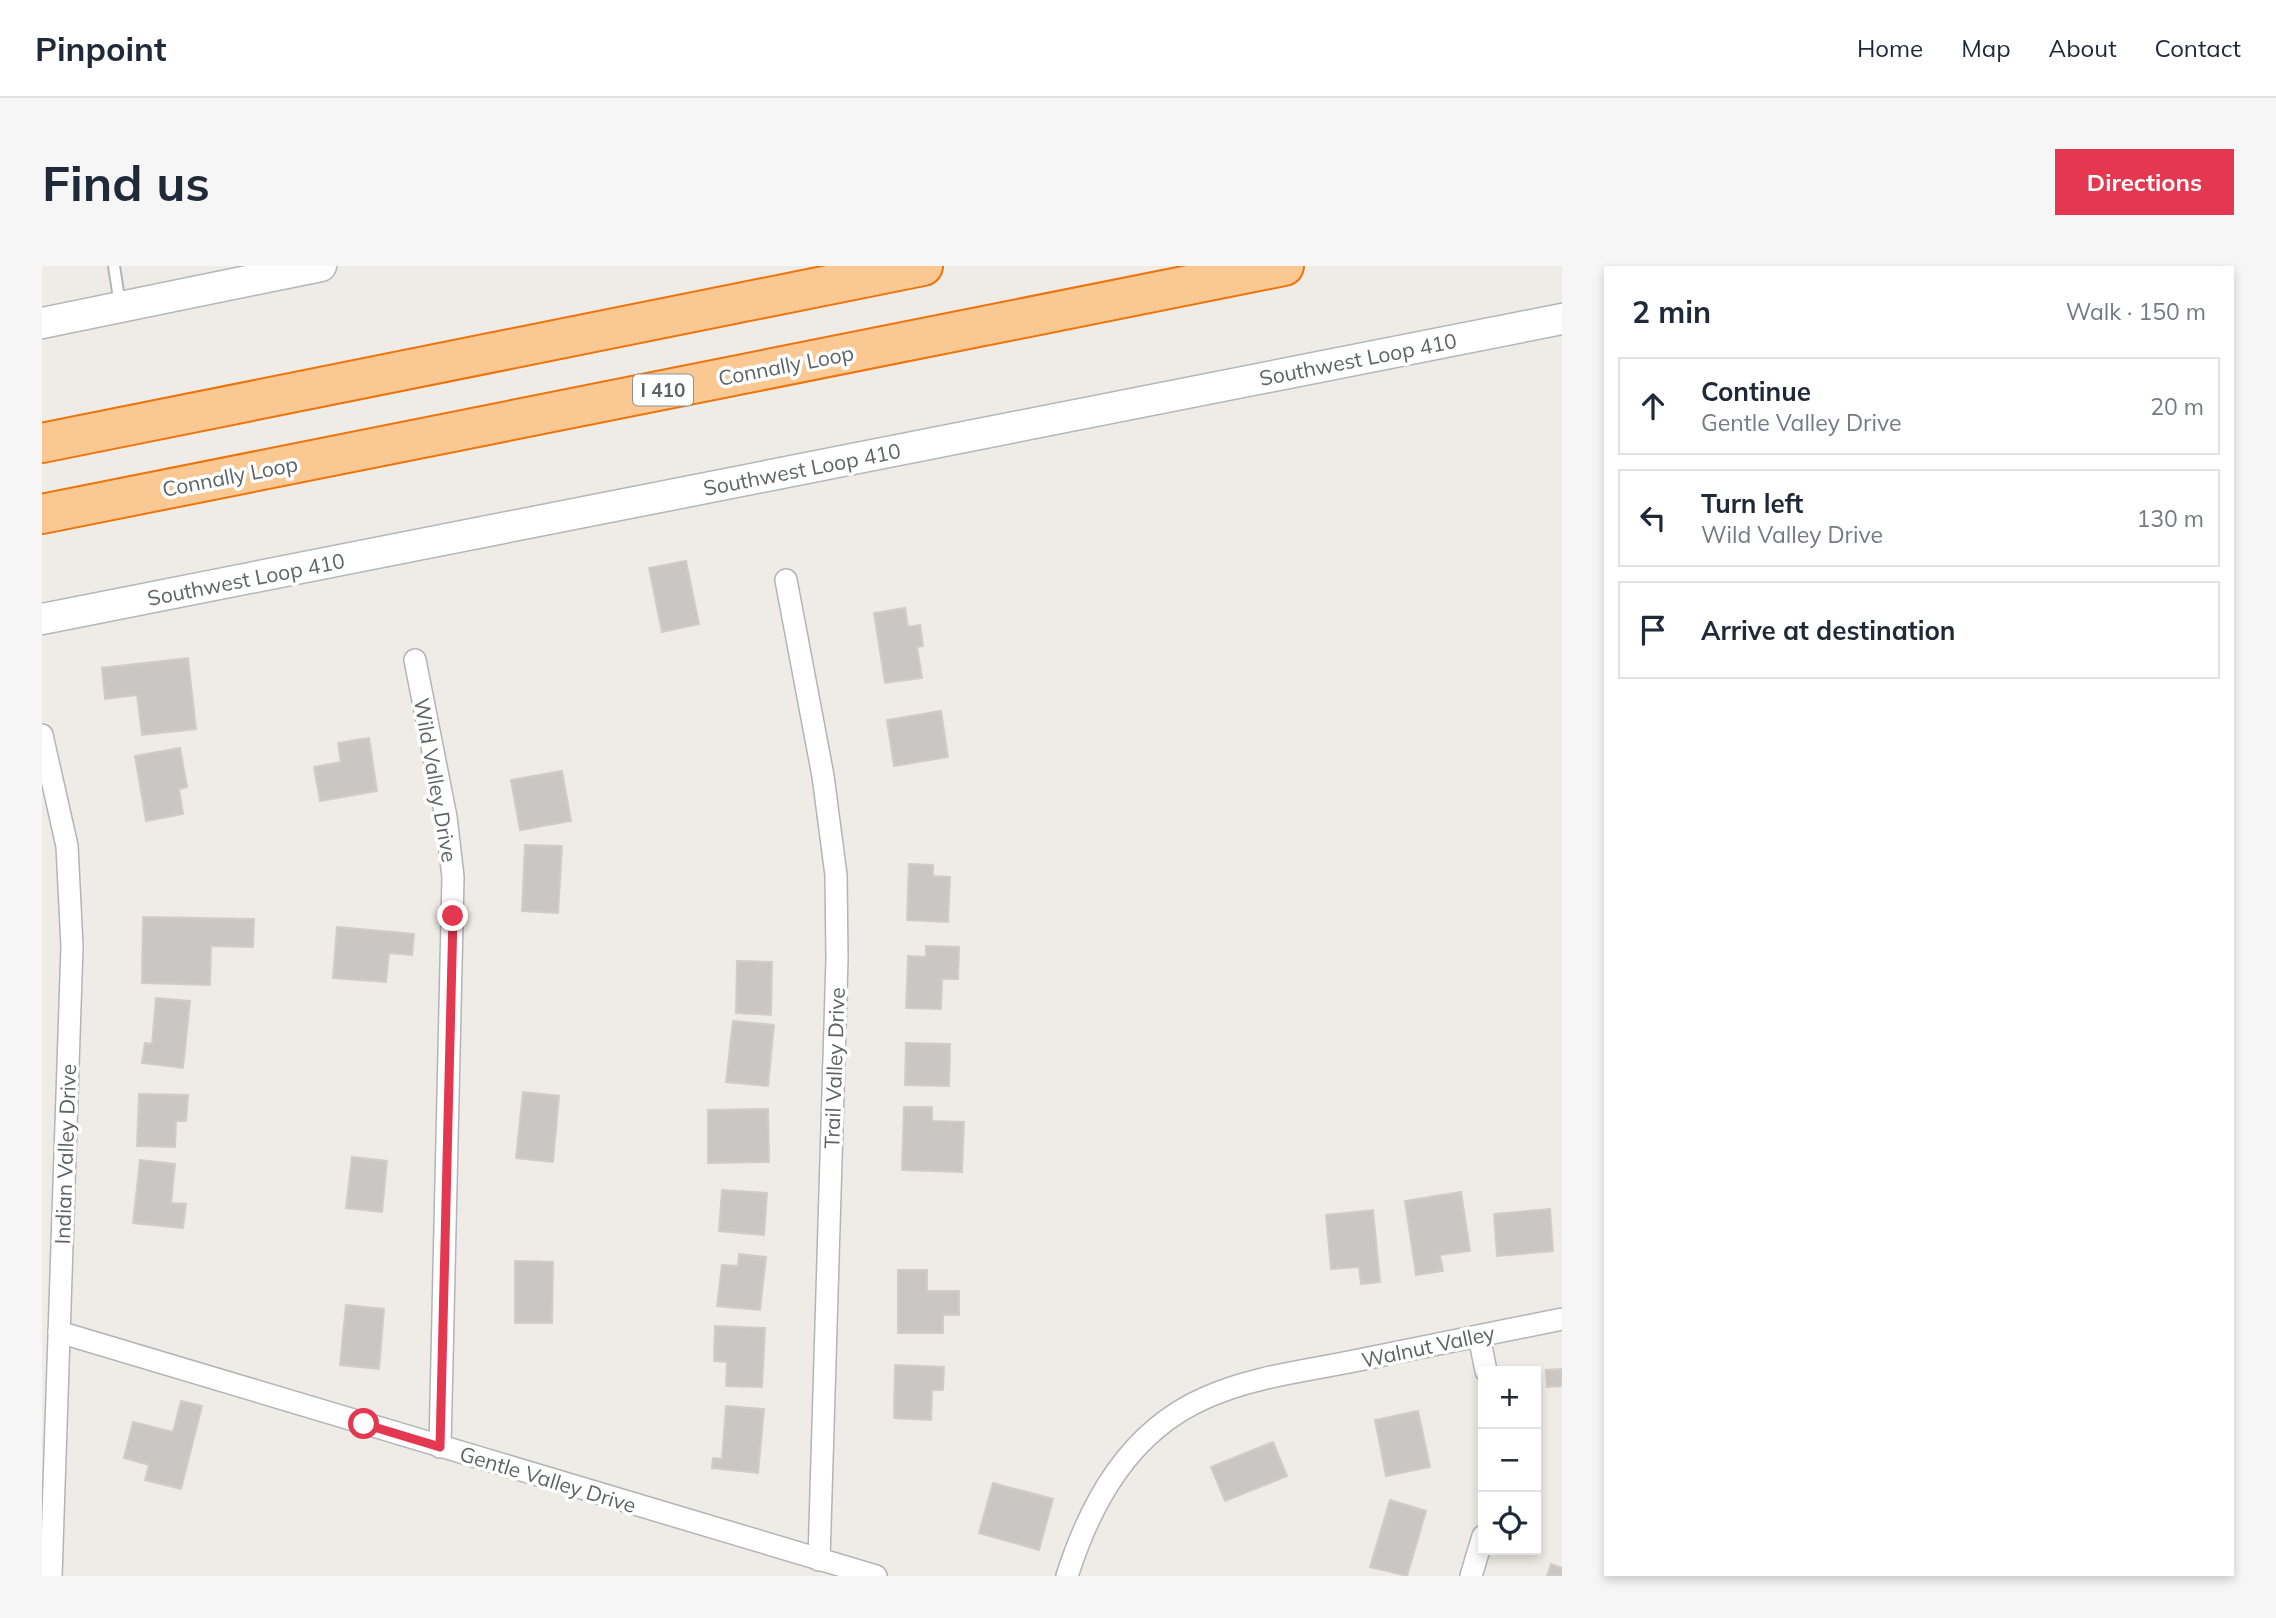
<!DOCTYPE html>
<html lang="en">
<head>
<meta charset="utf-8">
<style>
  body { margin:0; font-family:Mulish,sans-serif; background:#f6f6f7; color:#1f2937 }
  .controls { position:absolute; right:21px; bottom:21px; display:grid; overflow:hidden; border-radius:0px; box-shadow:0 4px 10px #0003 }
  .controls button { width:63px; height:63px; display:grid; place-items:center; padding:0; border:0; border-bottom:2px solid #e0e1e3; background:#fff; color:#1f2937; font:35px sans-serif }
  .stop { position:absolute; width:21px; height:21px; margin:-16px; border:5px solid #e43750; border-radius:50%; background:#fff }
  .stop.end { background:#e43750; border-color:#fff; box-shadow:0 2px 7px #0008 }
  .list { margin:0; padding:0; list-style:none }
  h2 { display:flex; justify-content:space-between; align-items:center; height:91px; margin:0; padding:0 28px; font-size:30px }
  h2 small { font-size:23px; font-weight:400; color:#747a83 }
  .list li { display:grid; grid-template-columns:46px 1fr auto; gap:21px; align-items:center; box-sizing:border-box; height:98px; margin:0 14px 14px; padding:0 14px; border:2px solid #e0e1e3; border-radius:0px }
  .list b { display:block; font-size:26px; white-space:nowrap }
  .list p { margin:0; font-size:23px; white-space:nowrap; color:#747a83 }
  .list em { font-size:23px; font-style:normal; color:#747a83 }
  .icon { flex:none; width:38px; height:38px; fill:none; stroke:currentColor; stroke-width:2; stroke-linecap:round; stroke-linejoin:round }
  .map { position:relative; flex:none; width:1520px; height:1310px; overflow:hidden; border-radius:0px }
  header { display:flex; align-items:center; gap:42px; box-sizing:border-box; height:98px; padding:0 35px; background:#fff; border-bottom:2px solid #e0e1e3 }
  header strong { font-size:33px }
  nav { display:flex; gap:38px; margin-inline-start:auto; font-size:24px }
  .intro { display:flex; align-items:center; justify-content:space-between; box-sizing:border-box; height:168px; padding:0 42px }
  h1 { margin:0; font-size:49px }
  .button { padding:18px 32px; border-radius:0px; background:#e43750; color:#fff; font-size:24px; font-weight:700 }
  main { display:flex; gap:42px; padding:0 42px }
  aside { flex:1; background:#fff; border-radius:0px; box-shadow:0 4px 10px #0003 }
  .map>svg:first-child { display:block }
</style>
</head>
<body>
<header>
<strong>Pinpoint</strong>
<nav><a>Home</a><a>Map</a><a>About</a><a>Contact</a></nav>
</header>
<div class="intro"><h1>Find us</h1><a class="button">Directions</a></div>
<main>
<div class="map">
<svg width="1520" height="1310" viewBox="0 0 1520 1310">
  <rect width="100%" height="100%" fill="#efebe6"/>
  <g fill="#cac6c3" stroke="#d4ccc4" stroke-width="2">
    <polygon points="644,295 657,358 620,366 607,302"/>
    <polygon points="863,342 866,361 878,359 881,380 875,381 880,412 843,417 832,347"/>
    <polygon points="146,392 154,463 100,469 95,429 63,433 60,402"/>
    <polygon points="899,445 906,491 852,500 845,454"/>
    <polygon points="327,472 335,525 278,535 272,501 299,496 296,477"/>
    <polygon points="138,482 145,521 137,523 141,548 104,555 93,490"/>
    <polygon points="520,505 529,555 478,564 469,514"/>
    <polygon points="483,579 520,580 516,647 480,645"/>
    <polygon points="867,598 891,599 891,610 908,611 906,656 865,654"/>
    <polygon points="101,651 212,653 211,681 169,680 168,719 100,717"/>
    <polygon points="295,661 372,668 370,689 347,687 344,716 291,712"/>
    <polygon points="884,680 917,681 916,713 900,713 899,743 864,742 866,690 884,691"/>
    <polygon points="695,695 730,696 729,749 694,747"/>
    <polygon points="114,732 148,735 141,802 100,797 103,777 110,778"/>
    <polygon points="691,755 732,759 726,820 684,816"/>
    <polygon points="864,777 908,778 907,820 863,819"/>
    <polygon points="481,826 517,830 511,896 474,892"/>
    <polygon points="97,828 146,829 144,855 134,855 133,881 95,880"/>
    <polygon points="862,841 890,841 890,855 922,856 920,906 860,904"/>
    <polygon points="726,843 727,896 666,897 666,844"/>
    <polygon points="310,891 345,895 340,946 304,942"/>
    <polygon points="98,894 133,898 129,937 144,938 141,962 91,957"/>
    <polygon points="680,924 725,927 722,969 677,965"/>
    <polygon points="1419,926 1428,985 1398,989 1401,1005 1374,1009 1363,935"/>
    <polygon points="1508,943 1511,985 1455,990 1452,948"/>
    <polygon points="1331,944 1338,1016 1319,1018 1317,1001 1289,1003 1284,949"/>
    <polygon points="697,988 724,991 718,1044 675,1040 680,999 696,1000"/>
    <polygon points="473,995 511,996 510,1057 473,1057"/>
    <polygon points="856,1004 885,1004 885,1025 917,1025 917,1049 901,1049 901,1067 856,1067"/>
    <polygon points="304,1039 342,1043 337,1103 298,1099"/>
    <polygon points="673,1060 723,1062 720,1121 684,1120 685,1096 672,1095"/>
    <polygon points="853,1099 902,1101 901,1124 890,1124 889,1154 852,1152"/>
    <polygon points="1520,1103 1520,1120 1505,1121 1504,1104"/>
    <polygon points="139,1135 160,1140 139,1223 103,1214 107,1199 82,1192 91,1156 131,1166"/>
    <polygon points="684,1140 722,1143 716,1207 670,1202 671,1192 680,1193"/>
    <polygon points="1376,1145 1388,1201 1344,1210 1333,1154"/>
    <polygon points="1231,1176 1245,1210 1183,1235 1169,1201"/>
    <polygon points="951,1217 1011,1233 997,1284 937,1267"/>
    <polygon points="1348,1234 1384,1245 1365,1310 1328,1301"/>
    <polygon points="1509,1298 1520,1302 1520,1310 1505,1310"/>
  </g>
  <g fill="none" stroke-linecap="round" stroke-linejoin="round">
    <defs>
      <polyline id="lane" points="72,0 78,39"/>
      <g id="street">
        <polyline points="744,314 781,510 794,609 795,693 777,1294"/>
        <polyline points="373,394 404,551 411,611 398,1181"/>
        <polyline points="0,469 25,580 30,680 9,1310"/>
        <polyline points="17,1066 834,1310"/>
        <polyline points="1437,1070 1444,1105"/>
        <path d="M1025 1310C1049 1235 1088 1165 1163 1132 1209 1111 1263 1105 1312 1095 1382 1081 1451 1067 1520 1053"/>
        <polyline points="1429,1310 1441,1270"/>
      </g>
      <g id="secondary">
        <polyline points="0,57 279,0"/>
        <polyline points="0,353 1520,53"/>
      </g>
      <g id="highway">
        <polyline points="0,177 881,0"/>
        <polyline points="0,248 1242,0"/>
      </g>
    </defs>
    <use href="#lane" stroke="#b1b5b8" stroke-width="14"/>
    <use href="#street" stroke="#b1b5b8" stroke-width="24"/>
    <use href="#secondary" stroke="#b2b7ba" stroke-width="33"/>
    <use href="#highway" stroke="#ee7308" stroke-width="42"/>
    <use href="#lane" stroke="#fff" stroke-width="10"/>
    <use href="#street" stroke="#fff" stroke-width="21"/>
    <use href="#secondary" stroke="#fff" stroke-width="30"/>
    <use href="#highway" stroke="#fac993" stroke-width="38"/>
  </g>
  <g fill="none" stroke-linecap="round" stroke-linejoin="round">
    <polyline stroke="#e43750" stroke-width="9" points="322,1158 398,1181 411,650"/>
  </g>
  <g text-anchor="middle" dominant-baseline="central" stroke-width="7" stroke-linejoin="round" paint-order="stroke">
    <rect fill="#fff" stroke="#8e9294" stroke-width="2" x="591" y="108.5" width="60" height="31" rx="5"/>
    <g font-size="19" font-weight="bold" fill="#5d6366">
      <text x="621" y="124">I 410</text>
    </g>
    <g font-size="21" fill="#5d6366" stroke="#fff">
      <text transform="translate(1316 93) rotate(-11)">Southwest Loop 410</text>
      <text transform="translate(744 99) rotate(-11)">Connally Loop</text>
      <text transform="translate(760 203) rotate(-11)">Southwest Loop 410</text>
      <text transform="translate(188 210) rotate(-11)">Connally Loop</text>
      <text transform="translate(204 313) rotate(-11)">Southwest Loop 410</text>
      <text transform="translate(394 514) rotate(80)">Wild Valley Drive</text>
      <text transform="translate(792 802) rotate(-88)">Trail Valley Drive</text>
      <text transform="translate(23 888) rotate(-88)">Indian Valley Drive</text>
      <text transform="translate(1386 1080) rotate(-12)">Walnut Valley</text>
      <text transform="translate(506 1213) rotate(17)">Gentle Valley Drive</text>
    </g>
  </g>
</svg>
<div class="controls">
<button>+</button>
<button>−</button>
<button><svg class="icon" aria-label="locate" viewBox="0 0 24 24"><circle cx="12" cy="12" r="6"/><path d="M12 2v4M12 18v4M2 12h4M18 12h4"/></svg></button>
</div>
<div class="stop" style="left:322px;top:1158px"></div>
<div class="stop end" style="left:411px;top:650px"></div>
</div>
<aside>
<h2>2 min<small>Walk · 150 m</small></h2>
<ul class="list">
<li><svg class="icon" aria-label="ahead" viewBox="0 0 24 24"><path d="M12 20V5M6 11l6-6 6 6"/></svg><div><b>Continue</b><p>Gentle Valley Drive</p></div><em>20 m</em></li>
<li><svg class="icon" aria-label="left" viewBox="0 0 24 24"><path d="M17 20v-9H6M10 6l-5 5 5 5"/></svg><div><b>Turn left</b><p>Wild Valley Drive</p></div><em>130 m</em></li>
<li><svg class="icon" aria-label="arrive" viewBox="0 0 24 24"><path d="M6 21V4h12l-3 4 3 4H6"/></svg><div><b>Arrive at destination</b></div></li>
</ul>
</aside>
</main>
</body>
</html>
